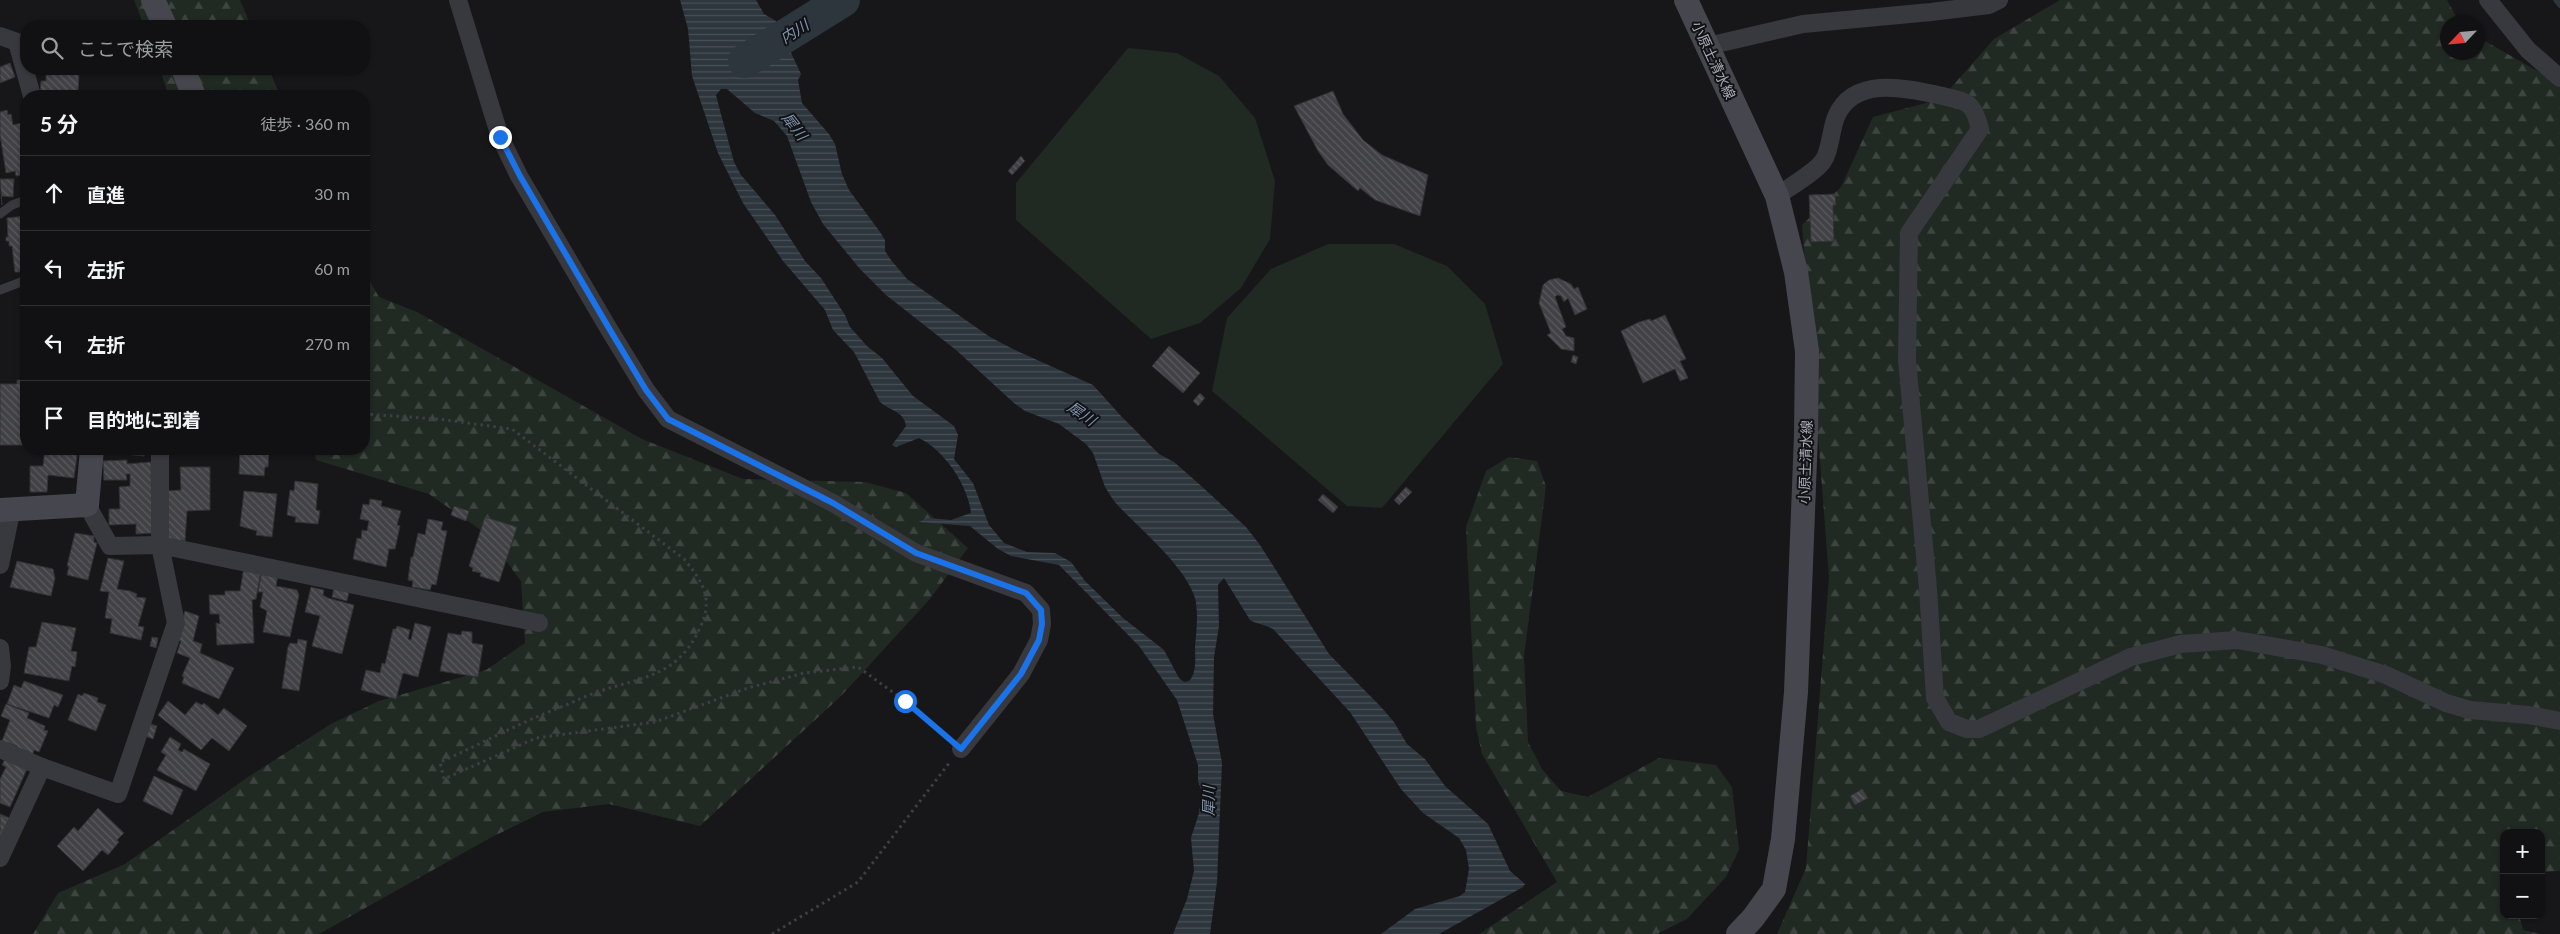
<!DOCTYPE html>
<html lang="ja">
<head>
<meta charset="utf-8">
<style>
  body { margin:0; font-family:Lato,"Noto Sans JP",sans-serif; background:#1e1f21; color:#f1f3f6 }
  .controls { position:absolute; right:15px; bottom:15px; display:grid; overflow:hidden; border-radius:10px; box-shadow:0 1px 4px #0004 }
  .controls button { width:45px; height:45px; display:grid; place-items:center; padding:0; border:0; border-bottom:1px solid #303133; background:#111113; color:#f1f3f6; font:25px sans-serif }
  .compass { position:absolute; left:2440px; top:15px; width:45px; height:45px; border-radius:50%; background:#111113; box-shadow:0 1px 4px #0004; rotate:244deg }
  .stop { position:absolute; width:15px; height:15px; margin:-11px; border:4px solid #1a73e8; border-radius:50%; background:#fff }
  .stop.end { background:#1a73e8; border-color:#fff; box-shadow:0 1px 5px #0008 }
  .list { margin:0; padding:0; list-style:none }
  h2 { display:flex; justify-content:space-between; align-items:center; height:65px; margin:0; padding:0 20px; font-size:21px }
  h2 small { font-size:16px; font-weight:400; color:#9c9da0 }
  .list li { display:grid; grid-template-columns:32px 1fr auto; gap:15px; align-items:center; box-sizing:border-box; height:75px; padding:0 20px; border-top:1px solid #303133 }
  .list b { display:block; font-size:19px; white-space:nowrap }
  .list em { font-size:16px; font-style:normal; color:#9c9da0 }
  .icon { flex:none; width:28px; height:28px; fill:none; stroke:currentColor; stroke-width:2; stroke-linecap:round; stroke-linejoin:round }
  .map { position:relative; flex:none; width:2560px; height:934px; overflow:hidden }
  .search { position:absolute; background:#111113; box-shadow:0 1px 4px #0004; left:20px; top:20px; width:350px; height:55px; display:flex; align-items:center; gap:12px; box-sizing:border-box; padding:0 18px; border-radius:20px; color:#9c9da0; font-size:19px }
  .panel { position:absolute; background:#111113; box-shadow:0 1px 4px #0004; left:20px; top:90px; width:350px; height:365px; border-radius:20px }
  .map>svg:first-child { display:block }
</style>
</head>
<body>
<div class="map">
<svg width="2560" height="934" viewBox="0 0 2560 934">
  <defs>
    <pattern id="forest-firs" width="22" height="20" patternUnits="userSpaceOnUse" patternTransform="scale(1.25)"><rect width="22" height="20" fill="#212923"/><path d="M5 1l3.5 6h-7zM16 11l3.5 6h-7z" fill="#3e4541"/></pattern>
    <pattern id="water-rules" width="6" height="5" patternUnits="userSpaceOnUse" patternTransform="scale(1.25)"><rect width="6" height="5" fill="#2d353d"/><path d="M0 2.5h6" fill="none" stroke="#495057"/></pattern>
    <pattern id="building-back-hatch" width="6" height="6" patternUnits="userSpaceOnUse" patternTransform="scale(1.25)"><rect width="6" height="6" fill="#424246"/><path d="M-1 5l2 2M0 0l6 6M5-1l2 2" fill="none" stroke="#5a5b5f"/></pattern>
  </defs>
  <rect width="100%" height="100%" fill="#171719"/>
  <g fill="url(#forest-firs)">
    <polygon points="134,0 240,0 251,26 144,26"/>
    <polygon points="2060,0 2447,0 2459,22 2448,22 2448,52 2478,52 2478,37 2560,84 2560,871 2541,872 2541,833 2504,833 2504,915 2519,915 2523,930 2540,934 1777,934 1806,868 1829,578 1802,225 1841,187 1873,117 1941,99 1994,39"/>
    <polygon points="160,69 269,69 280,96 169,96"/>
    <polygon points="364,271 379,297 417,312 642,439 743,479 865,482 906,493 968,548 929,600 840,697 700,826 609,804 543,812 490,838 319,934 33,934 58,893 125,864 248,777 331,724 379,701 486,670 525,643 521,581 485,533 429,494 316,460 314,449 364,449"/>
    <polygon points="1509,457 1537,461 1546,486 1524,656 1528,742 1542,769 1561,791 1588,797 1659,758 1716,765 1732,787 1739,849 1726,877 1687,919 1657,934 1479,934 1557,882 1482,754 1476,727 1466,527 1486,471"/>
  </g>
  <g fill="#212923">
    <polygon points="1128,48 1177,53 1219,76 1255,118 1275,181 1270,239 1241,288 1200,323 1151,339 1016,220 1016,183"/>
    <polygon points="1328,244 1394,244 1447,266 1485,304 1503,364 1382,508 1347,506 1212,391 1227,318 1271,269"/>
  </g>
  <path fill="url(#water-rules)" fill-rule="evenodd" d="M680 0H756L764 14 776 21 801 74 798 80 802 103 829 134 835 144 842 174 849 190 880 232 885 240V251L891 260 907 279 990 337 1015 350 1093 385 1121 416 1159 454 1174 462 1198 483 1246 527 1260 545 1329 654 1381 707 1394 722 1407 744 1425 759 1445 786 1488 824 1510 871 1525 884 1523 887 1439 934H1381L1415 909 1460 896 1465 892 1469 869 1466 850 1459 838 1423 813 1401 789 1350 712 1274 630C1266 624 1258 625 1250 620L1224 578 1218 585 1219 626 1214 657 1213 714 1222 763 1217 882 1210 934H1173L1187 899 1194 871 1191 838 1199 813 1202 792 1198 781V765L1177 700 1139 646 1059 565 1011 556 998 549 970 526 919 522 928 518 951 520 971 513C968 485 944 450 919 438L896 447 892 445 906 426C904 411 890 411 880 402L854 352 833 330 825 310 783 261 743 203 718 153 692 76 688 29ZM721 89H727L755 113 774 121 787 136 811 202 823 224 860 269 886 295 956 350 1014 403 1025 411 1059 424 1086 444 1093 453 1105 487 1114 501C1137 527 1185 565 1195 598 1199 614 1196 632 1195 648 1195 658 1197 673 1189 681L1184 682 1179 678 1164 650 1123 618 1085 581 1071 562 1055 553 1027 552 1004 543 989 525 973 483 954 459 958 435 954 426 913 396 882 358 867 346 850 327 845 315 821 278 805 261 775 215 741 175 734 162 718 103 716 95Z"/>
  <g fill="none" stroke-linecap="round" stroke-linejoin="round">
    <polyline stroke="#2d353d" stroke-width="5.5" points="2556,0 2560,5"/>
    <polyline stroke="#2d353d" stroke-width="34" points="745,61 843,0"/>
  </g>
  <g fill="url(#building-back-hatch)" stroke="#323135">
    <polygon points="66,21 66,26 41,26 53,25 53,22"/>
    <polygon points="10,63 15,77 0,83 0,67"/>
    <polygon points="74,69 76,74 79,74 78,91 90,91 90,96 40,96 41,81 46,81 46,70"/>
    <polygon points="1333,91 1343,114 1363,140 1382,155 1428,175 1420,216 1375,200 1360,188 1358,191 1328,165 1318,151 1294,106"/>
    <polygon points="7,110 8,115 11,114 13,125 26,122 26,174 16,176 15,171 6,173 0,135 0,112"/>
    <polygon points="1021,156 1025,161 1012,175 1008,171"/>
    <polygon points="0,179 14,179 13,197 1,196 2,205"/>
    <polygon points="1835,194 1836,205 1833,205 1834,241 1811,242 1809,195"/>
    <polygon points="26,216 26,272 15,272 12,246 9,246 9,241 6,241 6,237 8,237 7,218"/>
    <polygon points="1558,278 1571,284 1574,289 1578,287 1587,309 1575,315 1568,298 1564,302 1561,296 1557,295 1555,297 1566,327 1562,329 1566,336 1574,338 1574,351 1561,349 1547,335 1551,333 1539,303 1543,285 1549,280"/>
    <polygon points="1665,315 1686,359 1680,361 1688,378 1680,381 1675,369 1643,383 1621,331 1639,322 1650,319 1651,321"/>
    <polygon points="1169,346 1200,373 1183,393 1152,366"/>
    <polygon points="1573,355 1578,357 1576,364 1571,362"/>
    <polygon points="17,380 26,380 26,445 0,445 0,384 17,384"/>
    <polygon points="1200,393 1205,398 1198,406 1193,401"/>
    <polygon points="45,449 78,449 74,478 48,475 47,492 30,492 30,466 43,466"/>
    <polygon points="114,449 145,449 144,456 114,453"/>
    <polygon points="240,449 269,449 268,467 265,467 264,476 239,474"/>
    <polygon points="127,460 127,464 151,462 152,533 136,534 136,524 109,525 109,509 120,509 119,487 130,486 130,474 126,474 127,480 104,480 103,461"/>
    <polygon points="180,467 210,467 210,510 187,511 185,541 165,540 165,491 181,490"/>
    <polygon points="295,481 318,484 316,510 320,511 318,524 295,522 296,517 287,515 290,490 294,491"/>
    <polygon points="1406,487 1412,492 1399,505 1394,500"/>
    <polygon points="244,491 277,494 272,537 256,535 257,531 240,526"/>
    <polygon points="1323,494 1338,507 1333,513 1318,500"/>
    <polygon points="370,499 382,501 381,506 401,511 397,525 400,526 395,549 389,549 386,567 353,559 357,538 361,539 362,530 367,531 369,521 360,519 363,504 369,505"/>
    <polygon points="454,506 469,511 466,521 451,515"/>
    <polygon points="485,517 517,527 499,582 480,576 481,573 472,571 473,568 469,566"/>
    <polygon points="428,519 443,522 441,530 447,531 436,585 432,584 430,590 412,587 413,581 408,580 411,557 413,557 418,533 425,535"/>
    <polygon points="75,533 94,536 94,542 97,543 88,580 67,575 69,566 67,566"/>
    <polygon points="108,558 124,561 117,589 130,591 137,594 136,597 146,598 138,626 144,627 141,640 110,633 112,619 105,618 109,592 100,591"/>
    <polygon points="17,561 53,569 55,578 51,596 10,587"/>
    <polygon points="244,567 261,571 256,599 252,600 254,643 217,645 216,623 220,624 219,614 210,614 209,595 225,595 225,591 240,591"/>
    <polygon points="262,571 278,574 276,586 297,590 299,595 290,637 263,632 267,611 260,607 263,592 258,592"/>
    <polygon points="311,587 324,590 323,595 328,598 354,605 342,654 312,646 320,616 305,612"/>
    <polygon points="334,588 349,592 347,601 332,597"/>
    <polygon points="185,611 199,616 193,641 202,644 200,653 234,668 219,699 182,683 184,677 182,676 190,658 177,653 181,641 178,640 180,627"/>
    <polygon points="42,622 76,628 71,651 77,652 75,667 72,666 69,681 24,673 29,647 36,647"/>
    <polygon points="415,623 431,627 418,677 403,673 396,699 361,690 366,670 380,673 382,663 385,664 393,629 396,629 397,626 410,630 408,639 411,640"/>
    <polygon points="462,631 472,632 472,643 483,645 478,677 440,671 448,633 461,635"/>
    <polygon points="152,637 158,638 156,648 150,646"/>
    <polygon points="298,639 307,641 299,691 282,688 288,647 290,643 297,644"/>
    <polygon points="24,681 63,695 58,707 54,705 49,718 7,704 14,685 21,688"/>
    <polygon points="84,693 98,698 97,702 106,705 96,731 68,720 78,694 82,696"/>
    <polygon points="168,701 185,715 196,702 202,705 204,703 218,715 224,708 247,726 229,751 212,738 201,750 158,715"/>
    <polygon points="6,704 29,713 27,718 45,726 44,730 48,731 39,752 34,750 32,756 16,750 17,746 2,741 10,720 1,716"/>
    <polygon points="150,724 157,726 153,739 145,736"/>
    <polygon points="170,737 181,744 178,750 182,752 184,749 210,764 196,791 157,770 166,755 161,752"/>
    <polygon points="5,759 27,769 10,807 0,803 0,779 6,767 2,765"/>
    <polygon points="154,776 183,790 172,815 143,801"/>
    <polygon points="1862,789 1868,798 1855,805 1850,796"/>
    <polygon points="98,808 124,833 117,840 119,842 108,855 102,850 83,871 57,846 74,827 78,831"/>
    <polygon points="0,814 12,819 0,846"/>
  </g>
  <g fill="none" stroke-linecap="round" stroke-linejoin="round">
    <g stroke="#3e3f45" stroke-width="3" stroke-dasharray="2.5 4" stroke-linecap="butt">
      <path d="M364 414 438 419 512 429 684 559C704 583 714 600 699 630 677 676 643 677 600 691 583 697 567 705 551 711 513 726 477 746 440 762L444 779 536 738 655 722 748 688 804 673 858 667 905 701 948 738"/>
      <polyline points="772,934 858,882 950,762"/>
    </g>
    <g stroke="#38393e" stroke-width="9">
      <polyline points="0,214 12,205 26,200"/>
      <polyline points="0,290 26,280"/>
    </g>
    <g stroke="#38393e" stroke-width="18">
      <polyline points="458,0 500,137 519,176 610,331 646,390 668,419 833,503 916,553 1026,593 1041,610 1042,624 1039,640 1021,674 961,749"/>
      <polyline points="2488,0 2528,50 2560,78"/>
      <polyline points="0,36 17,42 32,96"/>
      <polyline points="1708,46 1803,24 1931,12 1989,5 1999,0"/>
      <path d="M1777 196C1788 188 1817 171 1823 161 1830 152 1831 129 1836 117 1853 76 1905 88 1938 95 1966 102 1973 99 1980 129L1909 233 1907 360 1928 589 1935 698 1949 722 1967 729H1979L2131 657 2181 644 2237 640 2322 655 2386 675 2446 703 2470 710 2528 715 2560 721"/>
      <polyline points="87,505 110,546 160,545 539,623"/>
      <polyline points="0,565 12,508"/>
      <polyline points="0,648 2,666 0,681"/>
      <polyline points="0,749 42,767"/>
      <polyline points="0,858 42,767 118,794 176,623 160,545 160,449"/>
    </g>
    <g stroke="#46474e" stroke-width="24">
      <polyline points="153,0 165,26"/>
      <polyline points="1686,0 1777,196 1796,272 1807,351 1806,435 1796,692 1783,839 1774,889 1753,918 1738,934"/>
      <polyline points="183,69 194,96"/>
      <polyline points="0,510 87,505 92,449"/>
    </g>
  </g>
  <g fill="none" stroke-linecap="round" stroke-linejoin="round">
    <polyline stroke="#1a73e8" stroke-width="6" points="500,137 520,176 610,330 646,390 668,419 833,503 916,553 1026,593 1041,610 1042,624 1039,640 1021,674 961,749 905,701"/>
  </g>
  <g text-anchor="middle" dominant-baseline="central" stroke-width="4" stroke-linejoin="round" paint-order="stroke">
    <g font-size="14" fill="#a9adb9" stroke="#121214">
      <text transform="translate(1714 60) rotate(65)">小原土清水線</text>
      <text transform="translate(1805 462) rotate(-88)">小原土清水線</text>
    </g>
    <g font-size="15" font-style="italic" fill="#8197b4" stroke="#121214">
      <text transform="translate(794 31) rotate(-32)">内川</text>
      <text transform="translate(795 126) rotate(52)">犀川</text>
      <text transform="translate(1082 413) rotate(34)">犀川</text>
      <text transform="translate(1208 801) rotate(-89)">犀川</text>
    </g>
  </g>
</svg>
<div class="controls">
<button>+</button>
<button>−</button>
</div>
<svg class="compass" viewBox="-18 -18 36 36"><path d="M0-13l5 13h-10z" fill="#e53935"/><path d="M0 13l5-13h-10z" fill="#9c9da0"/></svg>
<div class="stop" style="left:905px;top:701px"></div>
<div class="stop end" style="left:500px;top:137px"></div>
<div class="search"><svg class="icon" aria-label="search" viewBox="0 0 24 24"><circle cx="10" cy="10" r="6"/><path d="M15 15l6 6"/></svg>ここで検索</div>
<section class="panel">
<h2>5 分<small>徒歩 · 360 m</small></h2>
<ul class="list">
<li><svg class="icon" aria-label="ahead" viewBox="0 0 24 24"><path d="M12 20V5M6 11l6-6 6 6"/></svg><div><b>直進</b></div><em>30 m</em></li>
<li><svg class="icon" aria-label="left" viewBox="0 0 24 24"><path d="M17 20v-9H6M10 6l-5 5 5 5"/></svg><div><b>左折</b></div><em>60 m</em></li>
<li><svg class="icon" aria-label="left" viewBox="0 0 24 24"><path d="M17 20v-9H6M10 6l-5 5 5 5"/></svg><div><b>左折</b></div><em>270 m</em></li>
<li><svg class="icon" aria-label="arrive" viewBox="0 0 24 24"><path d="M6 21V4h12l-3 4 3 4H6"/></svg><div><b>目的地に到着</b></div></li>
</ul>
</section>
</div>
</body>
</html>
